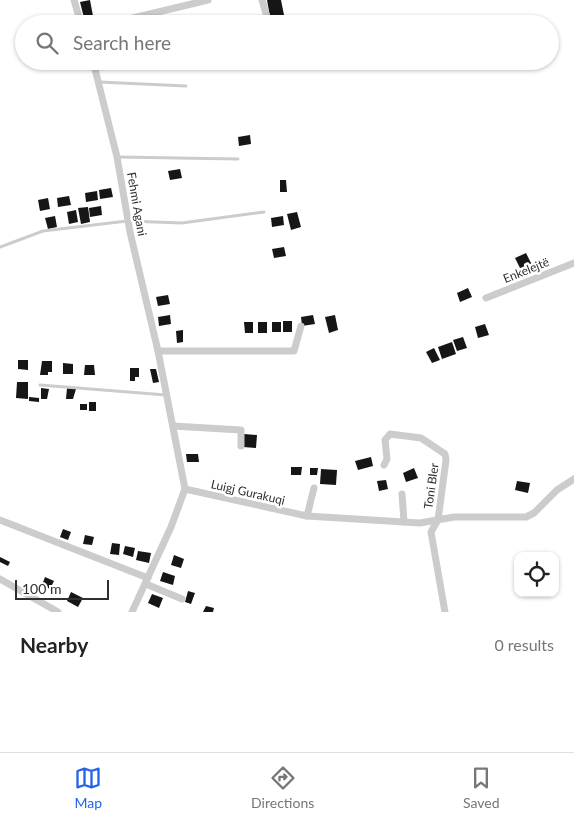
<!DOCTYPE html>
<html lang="en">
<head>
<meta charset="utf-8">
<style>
  body { margin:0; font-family:Lato,sans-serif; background:#f6f6f6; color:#222 }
  .controls { position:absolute; right:15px; bottom:15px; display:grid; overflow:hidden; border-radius:10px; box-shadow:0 1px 4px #0004 }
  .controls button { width:45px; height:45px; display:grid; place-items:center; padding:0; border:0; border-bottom:1px solid #e0e0e0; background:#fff; color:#222; font:25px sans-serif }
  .scale { position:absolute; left:15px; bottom:12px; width:94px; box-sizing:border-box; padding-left:5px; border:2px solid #2f2f2f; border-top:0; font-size:14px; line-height:18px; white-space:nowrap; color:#2f2f2f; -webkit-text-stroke:4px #fff; paint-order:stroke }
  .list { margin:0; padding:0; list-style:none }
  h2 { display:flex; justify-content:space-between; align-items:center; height:65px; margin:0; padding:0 20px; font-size:21px }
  h2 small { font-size:16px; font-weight:400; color:#767676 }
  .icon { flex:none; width:28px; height:28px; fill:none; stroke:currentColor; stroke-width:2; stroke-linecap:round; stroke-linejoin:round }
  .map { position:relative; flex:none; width:574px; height:612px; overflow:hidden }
  .search { position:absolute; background:#fff; box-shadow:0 1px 4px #0004; left:15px; right:15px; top:15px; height:55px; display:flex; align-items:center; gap:12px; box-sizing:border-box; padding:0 18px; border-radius:28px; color:#767676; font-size:19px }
  .sheet { height:140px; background:#fff }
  nav { display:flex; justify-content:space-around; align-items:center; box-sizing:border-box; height:70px; border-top:1px solid #e0e0e0; background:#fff; font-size:14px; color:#767676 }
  nav a { display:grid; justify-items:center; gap:2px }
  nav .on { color:#2563eb }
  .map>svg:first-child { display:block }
</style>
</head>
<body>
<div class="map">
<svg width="574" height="612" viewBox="0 0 574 612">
  <rect width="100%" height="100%" fill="#fff"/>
  <g fill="#161616">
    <polygon points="90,0 93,16 84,18 80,2"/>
    <polygon points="267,0 281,0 284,15 270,17"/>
    <polygon points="157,15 159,24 146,24 145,17"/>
    <polygon points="110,61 122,61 123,65 111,67"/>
    <polygon points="250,135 251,144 239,146 238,137"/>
    <polygon points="180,169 182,178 170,180 168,171"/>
    <polygon points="280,180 286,180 287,192 280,192"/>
    <polygon points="111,188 113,197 100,199 99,190"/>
    <polygon points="97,191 98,200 86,202 85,193"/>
    <polygon points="69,196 71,205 58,207 57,198"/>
    <polygon points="48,198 50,209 40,211 38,200"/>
    <polygon points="101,206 102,215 90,217 89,208"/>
    <polygon points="88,207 90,222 81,224 78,208"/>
    <polygon points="76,210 78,222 69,224 67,212"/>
    <polygon points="297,212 301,227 291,230 287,214"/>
    <polygon points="55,216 57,227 48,229 45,218"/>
    <polygon points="283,216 284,225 272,227 271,218"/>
    <polygon points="284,247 286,256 274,258 272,249"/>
    <polygon points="526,253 532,265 521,270 515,258"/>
    <polygon points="468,288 472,297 460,302 457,293"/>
    <polygon points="168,295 170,304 158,306 156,297"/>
    <polygon points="170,315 171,324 159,326 158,317"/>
    <polygon points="313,315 315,324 302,326 301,317"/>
    <polygon points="335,315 338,330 329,333 325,317"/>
    <rect x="283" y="321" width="9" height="11"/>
    <polygon points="244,322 253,322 253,333 245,333"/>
    <rect x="258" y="322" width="9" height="11"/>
    <rect x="272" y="322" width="9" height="10"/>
    <polygon points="485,324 489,335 478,338 475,327"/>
    <polygon points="183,330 183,342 177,343 176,331"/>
    <polygon points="463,337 467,348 457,351 453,340"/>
    <polygon points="452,342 456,354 442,359 438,347"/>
    <polygon points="434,348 440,360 432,363 426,352"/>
    <polygon points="18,360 28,360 28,370 18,369"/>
    <polygon points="42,361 52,361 52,372 48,372 48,375 40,375"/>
    <polygon points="63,363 73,364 73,374 63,374"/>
    <polygon points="85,365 94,365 95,375 84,375"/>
    <polygon points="130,368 139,368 139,377 135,377 135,381 130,381"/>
    <polygon points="150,369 156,369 159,382 153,383"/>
    <polygon points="17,382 28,382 28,399 16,398"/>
    <polygon points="41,388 49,389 47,399 41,399"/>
    <polygon points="67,388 76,389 73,399 66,399"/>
    <polygon points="29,397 39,398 39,402 29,401"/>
    <rect x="89" y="402" width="7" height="9"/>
    <rect x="80" y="404" width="7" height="6"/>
    <polygon points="244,434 257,435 256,448 243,447"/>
    <polygon points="186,454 198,454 199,462 187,462"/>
    <polygon points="371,457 373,466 358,470 355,461"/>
    <polygon points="291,467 302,467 301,475 291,475"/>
    <polygon points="310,468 318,468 317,475 310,475"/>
    <polygon points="414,468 418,478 406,482 403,473"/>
    <polygon points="321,469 337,470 336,485 320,484"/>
    <polygon points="386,480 388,489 379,491 377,481"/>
    <polygon points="517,481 530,483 528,493 515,490"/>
    <polygon points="63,529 71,532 68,540 60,537"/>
    <polygon points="85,535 94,537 92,545 83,544"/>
    <polygon points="112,543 120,544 119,555 110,554"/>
    <polygon points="125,546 135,548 133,557 123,554"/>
    <polygon points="138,551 151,553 149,563 136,560"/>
    <polygon points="174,555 184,559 181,568 171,565"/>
    <polygon points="0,557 10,562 8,566 0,562"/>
    <polygon points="163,572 175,576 173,585 160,581"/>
    <polygon points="45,577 54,581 50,589 42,585"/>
    <polygon points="188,591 195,593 191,604 185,602"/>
    <polygon points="71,592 83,598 78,607 67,601"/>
    <polygon points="152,594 163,598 159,608 148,603"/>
    <polygon points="206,606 214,608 213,612 203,612"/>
  </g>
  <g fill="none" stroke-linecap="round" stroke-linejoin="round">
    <g stroke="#ccc" stroke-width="3">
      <polyline points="99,82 186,86"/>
      <polyline points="118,157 238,159"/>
      <polyline points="0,247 43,231 127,221 182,223 264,212"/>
      <polyline points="40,385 166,395"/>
    </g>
    <g stroke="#ccc" stroke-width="7">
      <polyline points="74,0 81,24"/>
      <polyline points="262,0 269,24"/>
      <polyline points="108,24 208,0"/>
      <polyline points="93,61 117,157 130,232 158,351 185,489"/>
      <polyline points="486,298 574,263"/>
      <polyline points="158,351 294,351 301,326"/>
      <polyline points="173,426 241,430 241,446"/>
      <polyline points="384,465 387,459 385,440 390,434 421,438 445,454 446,460 438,520 431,532 445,612"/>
      <polyline points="185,489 307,516 420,523 454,517 526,517 534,513 557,490 574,479"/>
      <polyline points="402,494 404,522"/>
      <polyline points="307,516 314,488"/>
      <polyline points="0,520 148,578"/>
      <polyline points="0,579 58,612"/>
      <polyline points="146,584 182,599"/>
      <polyline points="132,612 171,527 185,489"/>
    </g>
  </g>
  <g text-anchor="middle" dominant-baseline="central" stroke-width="5" stroke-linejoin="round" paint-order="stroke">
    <g font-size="12" fill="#2f2f2f" stroke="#fff">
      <text transform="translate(137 204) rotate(80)">Fehmi Agani</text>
      <text transform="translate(526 270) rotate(-22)">Enkelejtë</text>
      <text transform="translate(431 486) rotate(-82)">Toni Bler</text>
      <text transform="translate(248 492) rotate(13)">Luigj Gurakuqi</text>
    </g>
  </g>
</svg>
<div class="controls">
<button><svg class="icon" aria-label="locate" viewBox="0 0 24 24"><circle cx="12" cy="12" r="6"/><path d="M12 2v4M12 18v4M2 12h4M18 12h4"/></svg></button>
</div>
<div class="scale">100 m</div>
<div class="search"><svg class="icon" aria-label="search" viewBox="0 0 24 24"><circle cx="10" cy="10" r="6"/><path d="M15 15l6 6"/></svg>Search here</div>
</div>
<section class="sheet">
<h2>Nearby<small>0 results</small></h2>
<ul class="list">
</ul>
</section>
<nav>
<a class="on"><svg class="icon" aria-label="map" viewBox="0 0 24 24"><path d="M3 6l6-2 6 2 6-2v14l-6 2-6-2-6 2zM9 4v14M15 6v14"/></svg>Map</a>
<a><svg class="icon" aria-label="directions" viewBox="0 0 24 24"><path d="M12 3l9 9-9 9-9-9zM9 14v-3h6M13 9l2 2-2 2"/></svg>Directions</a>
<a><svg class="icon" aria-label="saved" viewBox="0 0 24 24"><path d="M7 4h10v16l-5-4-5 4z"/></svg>Saved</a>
</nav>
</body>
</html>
